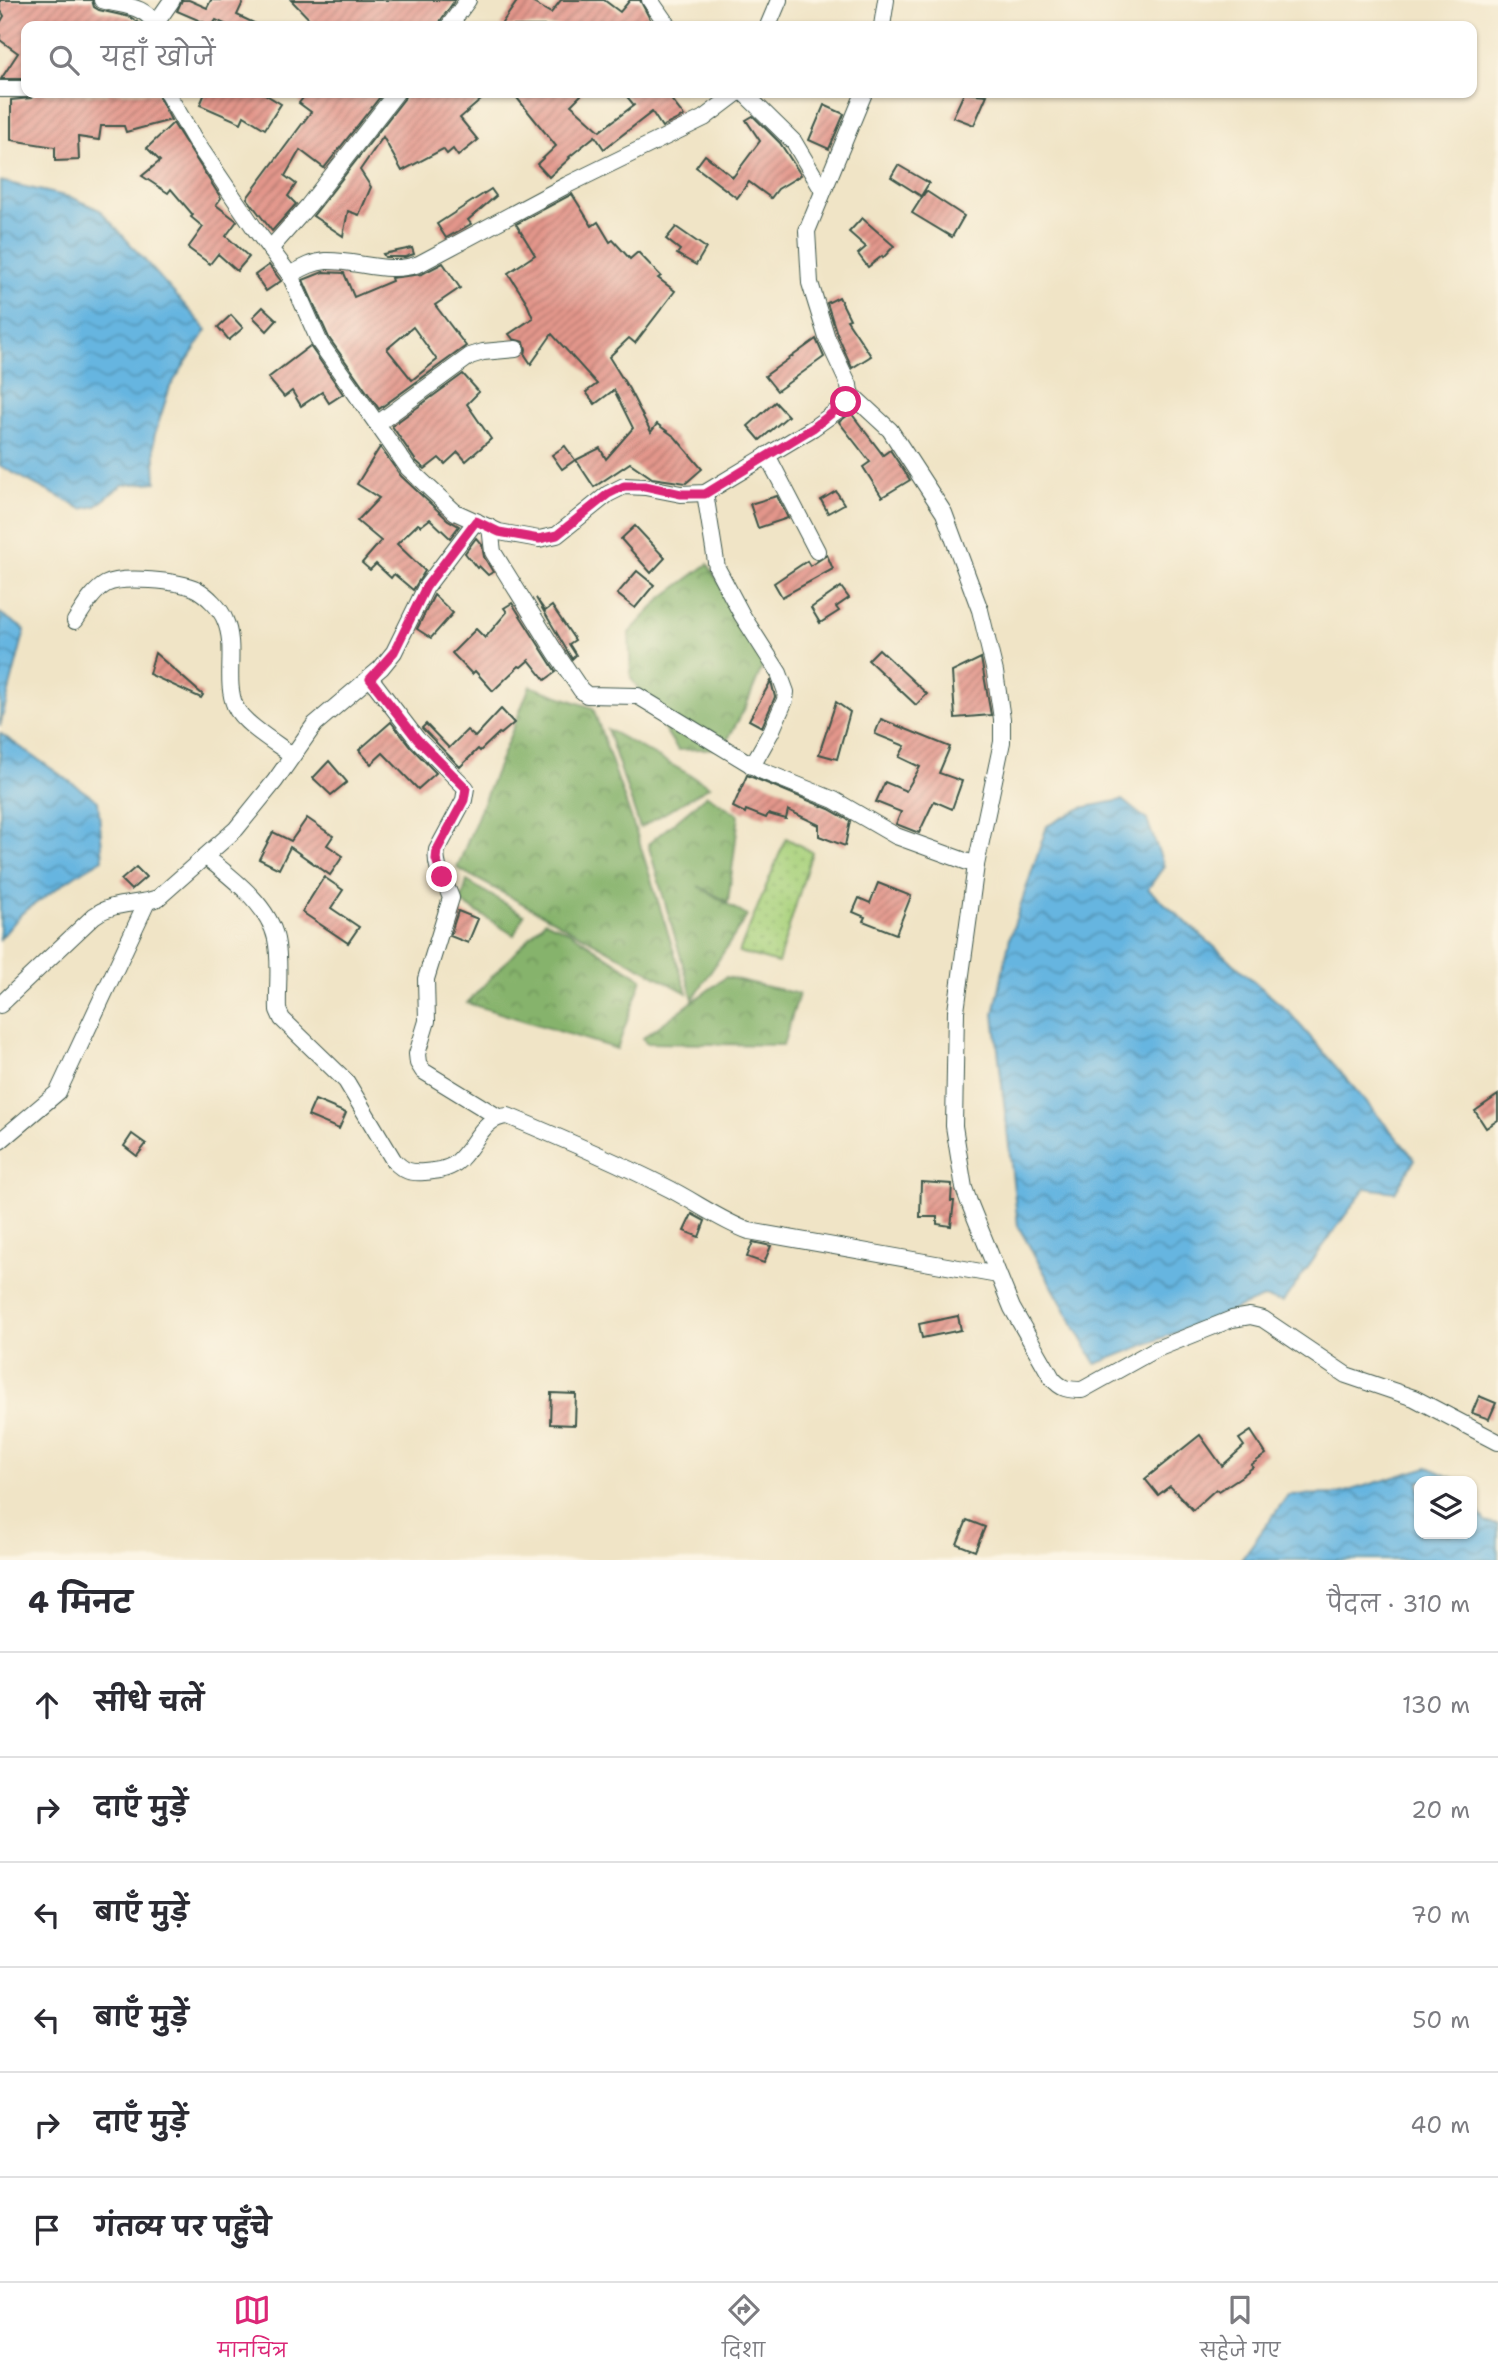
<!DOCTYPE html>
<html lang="hi">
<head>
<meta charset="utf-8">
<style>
  body { margin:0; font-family:"Shantell Sans","Playpen Sans Deva",sans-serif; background:#f2f2f3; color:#2b2b33 }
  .controls { position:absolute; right:21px; bottom:21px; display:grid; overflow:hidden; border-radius:14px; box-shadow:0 2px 5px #0004 }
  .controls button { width:63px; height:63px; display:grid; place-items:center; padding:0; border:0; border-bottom:2px solid #e1e1e2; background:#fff; color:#2b2b33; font:35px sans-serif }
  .stop { position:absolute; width:21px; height:21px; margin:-16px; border:5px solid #db2777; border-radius:50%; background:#fff }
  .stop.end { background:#db2777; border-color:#fff; box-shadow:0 2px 7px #0008 }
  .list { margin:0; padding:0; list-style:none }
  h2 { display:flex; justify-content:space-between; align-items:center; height:91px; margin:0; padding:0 28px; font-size:30px }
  h2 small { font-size:23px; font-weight:400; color:#7c7c81 }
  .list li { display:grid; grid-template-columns:46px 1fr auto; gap:21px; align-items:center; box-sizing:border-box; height:105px; padding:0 28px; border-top:2px solid #e1e1e2 }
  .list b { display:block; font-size:26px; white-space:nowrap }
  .list em { font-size:23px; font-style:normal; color:#7c7c81 }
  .icon { flex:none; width:38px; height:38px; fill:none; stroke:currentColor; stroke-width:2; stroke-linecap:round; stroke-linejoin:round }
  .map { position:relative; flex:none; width:1498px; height:1560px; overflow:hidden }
  .search { position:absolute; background:#fff; box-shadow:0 2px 5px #0004; left:21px; right:21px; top:21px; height:77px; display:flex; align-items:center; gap:18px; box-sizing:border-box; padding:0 24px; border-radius:14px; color:#7c7c81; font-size:26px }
  .sheet { height:721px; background:#fff }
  nav { display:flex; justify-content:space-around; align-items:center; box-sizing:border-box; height:98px; border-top:2px solid #e1e1e2; background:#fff; font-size:19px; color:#7c7c81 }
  nav a { display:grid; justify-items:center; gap:4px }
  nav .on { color:#db2777 }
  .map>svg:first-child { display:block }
</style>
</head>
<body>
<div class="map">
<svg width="1498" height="1560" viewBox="0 0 1498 1560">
  <defs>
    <pattern id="grass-dots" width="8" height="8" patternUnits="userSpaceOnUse" patternTransform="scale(1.75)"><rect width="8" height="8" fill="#a8d17c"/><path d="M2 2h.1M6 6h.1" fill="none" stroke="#90b46c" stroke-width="1.8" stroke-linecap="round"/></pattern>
    <pattern id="forest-crowns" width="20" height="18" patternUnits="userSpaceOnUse" patternTransform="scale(1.75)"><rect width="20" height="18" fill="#86b36c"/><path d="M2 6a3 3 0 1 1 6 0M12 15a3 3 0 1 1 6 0" fill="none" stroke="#6d935a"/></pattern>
    <pattern id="water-waves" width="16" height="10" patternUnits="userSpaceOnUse" patternTransform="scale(1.75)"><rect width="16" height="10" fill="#66b5e0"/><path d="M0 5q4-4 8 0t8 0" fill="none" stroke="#5394b6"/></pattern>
    <pattern id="building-hatch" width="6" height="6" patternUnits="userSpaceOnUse" patternTransform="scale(1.75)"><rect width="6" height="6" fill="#e3968b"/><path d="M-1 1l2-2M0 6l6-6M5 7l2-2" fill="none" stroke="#b77c72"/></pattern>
  </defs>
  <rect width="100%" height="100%" fill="#fcf5e5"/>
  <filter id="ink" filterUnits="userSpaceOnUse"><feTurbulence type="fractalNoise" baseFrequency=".0143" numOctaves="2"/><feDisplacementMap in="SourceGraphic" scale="14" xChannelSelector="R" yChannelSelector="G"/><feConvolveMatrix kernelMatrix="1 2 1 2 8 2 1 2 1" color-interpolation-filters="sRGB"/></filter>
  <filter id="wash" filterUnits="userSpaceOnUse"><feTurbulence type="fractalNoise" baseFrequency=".00686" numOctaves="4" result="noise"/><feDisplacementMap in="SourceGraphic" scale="28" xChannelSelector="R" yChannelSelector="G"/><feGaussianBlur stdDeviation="1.57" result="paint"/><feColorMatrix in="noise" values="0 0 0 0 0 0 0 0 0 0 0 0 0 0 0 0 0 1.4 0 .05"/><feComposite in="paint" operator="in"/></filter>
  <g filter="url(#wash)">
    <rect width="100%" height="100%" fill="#f0e4c6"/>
    <polygon fill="url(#grass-dots)" stroke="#648758" stroke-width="2" points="786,838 812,852 778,963 739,952"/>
    <g fill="url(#forest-crowns)" stroke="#527850" stroke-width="2">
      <polygon points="708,564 765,660 746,706 723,748 678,750 631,678 629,633 663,597"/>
      <polygon points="530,686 593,708 637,835 687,993 457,868"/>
      <polygon points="607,729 710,786 640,828"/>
      <polygon points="707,795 739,815 728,902 698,886 747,916 693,999 648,844"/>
      <polygon points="467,881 524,915 514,935 461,902"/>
      <polygon points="545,921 570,932 642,979 617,1049 467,1003"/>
      <polygon points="726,977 799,994 783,1045 646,1043 643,1038"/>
    </g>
    <g fill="url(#water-waves)" stroke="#42798a" stroke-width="2">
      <polygon points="0,181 73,198 100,210 207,330 170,387 154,437 156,482 122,485 96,506 82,509 0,466"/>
      <polygon points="0,613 25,630 0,726"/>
      <polygon points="0,733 98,801 103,859 76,875 22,913 0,939"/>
      <polygon points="1122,800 1147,820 1164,866 1148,889 1288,1011 1415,1159 1395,1192 1365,1188 1283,1302 1263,1298 1096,1364 1018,1226 994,1014 1010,937 1047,826 1081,808"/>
      <polygon points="1428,1467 1459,1481 1419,1481 1419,1534 1472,1534 1472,1501 1485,1522 1498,1525 1498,1560 1241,1560 1288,1495 1338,1494"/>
    </g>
    <g id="blocks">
      <g fill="url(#building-hatch)" fill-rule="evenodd">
        <polygon points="0,0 92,0 94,7 99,10 130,17 144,26 26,26 26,79 1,79 18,53 0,40 0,23 4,16 0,9"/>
        <polygon points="182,0 189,0 207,8 211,0 244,0 237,15 260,26 229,26 216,20 212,26 177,11"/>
        <polygon points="291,0 455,0 441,20 439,26 316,26"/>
        <polygon points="518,0 528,0 551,13 561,0 604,0 620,12 630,0 640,0 651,21 645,26 500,26"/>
        <polygon points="36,93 108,95 108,93 157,93 171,120 126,132 124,126 101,126 99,140 78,137 79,160 55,161 55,147 11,140 11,100 31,98"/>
        <polygon points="205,93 263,93 281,104 265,129 244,116 241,123 200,105"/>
        <polygon points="307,93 383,93 324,168 300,150 285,176 296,184 288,196 296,204 272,231 247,198 311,112 299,103"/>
        <polygon points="406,93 489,93 460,118 478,140 458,156 453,149 447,154 443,149 402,171 383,137 360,170 371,187 359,215 348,211 343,236 313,216 404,99"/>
        <polygon points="513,93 583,93 571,105 600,131 634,105 624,93 666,93 684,116 662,127 652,112 604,149 595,136 569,157 570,158 549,177 537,164 556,146"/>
        <polygon points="964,93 987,95 974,125 953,117"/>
        <polygon points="824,105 844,114 829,149 809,140"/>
        <polygon points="753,116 780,143 801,175 778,189 771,198 749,182 737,198 696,167 705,155 733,177 760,141 746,120"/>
        <polygon points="173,123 221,198 216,205 237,221 226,236 249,257 237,271 218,254 210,264 188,248 203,227 191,217 193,215 171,189 168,193 142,176 160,161 147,148"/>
        <polygon points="898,165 929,183 921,196 891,177"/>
        <polygon points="491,189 496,196 468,220 471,224 446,238 437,224"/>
        <polygon points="926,191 964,216 952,237 912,213"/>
        <polygon points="572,194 592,226 598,222 610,242 613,240 630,259 638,252 661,276 658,278 675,291 635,343 629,338 609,357 629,389 651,432 657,424 675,437 702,469 686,483 652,478 630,463 594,487 576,460 600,448 606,459 633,428 614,390 595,404 586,392 597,384 552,334 531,364 525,355 526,349 524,342 513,339 509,334 533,318 526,301 508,273 535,255 516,224"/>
        <polygon points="862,218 894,246 883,258 882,256 868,267 858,254 866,247 849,232"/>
        <polygon points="676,227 706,248 696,265 677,254 680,250 666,239"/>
        <polygon points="412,248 414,254 405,257 385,257 383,254"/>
        <path d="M443 263 460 288 435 305 466 346 379 409 329 338 303 280 323 272 344 273 354 297 392 281 391 278 422 274ZM413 327 437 360 412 380 387 349Z"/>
        <polygon points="269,265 281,281 266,291 255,275"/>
        <polygon points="839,297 850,319 847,320 871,356 852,368 837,334 827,303"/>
        <polygon points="263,307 277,320 267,331 253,317"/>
        <polygon points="231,315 243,328 229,340 218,327"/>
        <polygon points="816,339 824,357 777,391 765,376"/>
        <polygon points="310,346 343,394 329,403 322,392 301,406 292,391 284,397 268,378"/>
        <polygon points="463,374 479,392 467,404 491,439 466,461 458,452 445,464 439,458 425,469 416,461 392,426"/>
        <polygon points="775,402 788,416 760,440 748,426"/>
        <polygon points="851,413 883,455 890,450 910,480 882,497 863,467 870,462 839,422"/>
        <polygon points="565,446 575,460 562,469 552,455"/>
        <polygon points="380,447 401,476 448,520 459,526 450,538 430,519 421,526 418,524 397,544 425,571 413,590 394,574 391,578 376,564 370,570 362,563 381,541 357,521 379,498 357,484"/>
        <polygon points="836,491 844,504 828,513 821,500"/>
        <polygon points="777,496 788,518 758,528 750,504"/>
        <polygon points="635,526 665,558 651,573 621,539"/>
        <polygon points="476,538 482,545 484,557 493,572 488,575 479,566 477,568 465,553"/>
        <polygon points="827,555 833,569 782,597 774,583 807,561 810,566"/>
        <polygon points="637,571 654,585 635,608 617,594"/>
        <polygon points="841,587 849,598 836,607 839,611 820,623 811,608"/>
        <polygon points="434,595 453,613 431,638 417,629"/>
        <polygon points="536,598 545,611 552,606 575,640 569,644 576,655 572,659"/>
        <polygon points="512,603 556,672 545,680 529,660 521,667 519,666 493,691 475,671 472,674 452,653 476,629 485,638 507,612 504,608"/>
        <polygon points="879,649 927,694 916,705 868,660"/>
        <polygon points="155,653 203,695 201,698 149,674"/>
        <polygon points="981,658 991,715 955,718 952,672"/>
        <polygon points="771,681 775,697 762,727 749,720"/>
        <polygon points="836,702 850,712 837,759 819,754"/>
        <polygon points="501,709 514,723 501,734 499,733 480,751 478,749 460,767 422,728 426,724 449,748 467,730 475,737"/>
        <polygon points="881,719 950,747 939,773 962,781 952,809 934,801 919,833 896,824 901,812 876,802 885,782 906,791 920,767 899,757 905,746 875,734"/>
        <polygon points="391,722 410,746 436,773 418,789 383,753 371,764 359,750"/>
        <polygon points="329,761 347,782 331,795 313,778"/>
        <polygon points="747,775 829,809 850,821 845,846 819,836 819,825 788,810 786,819 768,814 766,818 746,810 745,813 733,807"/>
        <polygon points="307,818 333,836 327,845 343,856 330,875 290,847 279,869 259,859 273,832 291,841"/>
        <polygon points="136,867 146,877 131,890 121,880"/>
        <polygon points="324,877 343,890 331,908 359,927 348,943 302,912"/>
        <polygon points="878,883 911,896 896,934 863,921 865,917 853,912 859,898 870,903"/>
        <polygon points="458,911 478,919 468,943 450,936"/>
        <polygon points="1498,1095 1498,1120 1486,1128 1475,1111"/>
        <polygon points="315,1100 346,1113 339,1129 308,1116"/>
        <polygon points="132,1134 146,1144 137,1156 124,1146"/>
        <polygon points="921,1182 952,1184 951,1201 954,1201 951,1226 937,1224 937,1217 920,1217"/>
        <polygon points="692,1214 705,1221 699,1237 684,1231"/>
        <polygon points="753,1242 771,1246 764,1263 747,1257"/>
        <polygon points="958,1316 961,1330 922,1338 919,1324"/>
        <polygon points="551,1393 576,1394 575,1425 550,1424"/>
        <polygon points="1479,1396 1496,1403 1489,1419 1472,1413"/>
        <polygon points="1251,1431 1266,1454 1251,1465 1253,1467 1242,1476 1219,1491 1216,1489 1193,1510 1170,1486 1158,1495 1145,1479 1200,1435 1222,1466 1244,1446 1239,1439"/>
        <polygon points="967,1520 985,1527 975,1551 957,1544"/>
      </g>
    </g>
  </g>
  <g filter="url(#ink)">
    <use href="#blocks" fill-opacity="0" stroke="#3e564a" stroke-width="2"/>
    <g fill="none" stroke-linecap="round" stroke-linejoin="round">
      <defs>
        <g id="street">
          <path d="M102 0C125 7 143 4 157 26"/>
          <polyline points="650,0 668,26"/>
          <polyline points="156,23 172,0"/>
          <polyline points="449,26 468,0"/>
          <polyline points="768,26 779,0"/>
          <polyline points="882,26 886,0"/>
          <polyline points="0,89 26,89"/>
          <polyline points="167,93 196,142 255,229 290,275 320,343 408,468 455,512 499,532 539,539 557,535 608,494 624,486 645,487 681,494 705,493 813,428 841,408 846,402 850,393 849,385 827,338 810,283 807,231 864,93"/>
          <polyline points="744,93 794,142 823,191"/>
          <polyline points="270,249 308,206 396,93"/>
          <path d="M290 275C301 269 312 262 326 261 358 260 387 275 419 264L567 185 704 118 737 93"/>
          <path d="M850 393 890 430 944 513 980 610 995 672 1002 719V742L976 865 956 1011 954 1126 964 1188 969 1202 1012 1308 1052 1378C1061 1389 1068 1390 1082 1390L1154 1350 1232 1319 1250 1316 1263 1319 1346 1375 1414 1398 1498 1442"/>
          <polyline points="377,424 470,356 483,352 516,349"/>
          <polyline points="767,455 817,551"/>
          <polyline points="705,493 717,568 742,615 779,673 786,692 785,700 771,732 752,766"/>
          <polyline points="490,527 493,552 556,653 581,690 587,695 638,696 760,770 834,800 896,836 976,865"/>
          <path d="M75 621C84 608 92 592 106 584 122 575 180 581 196 589 207 595 221 609 225 620 237 647 224 680 235 706 242 723 277 744 292 755"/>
          <path d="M371 679 417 739 466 788 464 800 437 850C434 868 445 881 451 898L426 979 427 1021 417 1054 418 1063 423 1071 498 1117"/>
          <path d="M206 857C231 877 269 905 276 939 281 962 277 987 278 1010L282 1019 346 1081 394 1161C404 1171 410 1173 424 1172 435 1171 447 1170 456 1163 475 1148 481 1117 508 1116 561 1138 613 1160 664 1186 693 1200 719 1220 749 1231L998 1275"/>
          <path d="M0 1005 94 916C114 901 136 906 158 898L236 829 275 781 315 724 381 668 394 652 426 587 476 521"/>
          <polyline points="0,1141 58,1092 147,902"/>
        </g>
      </defs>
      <use href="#street" stroke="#3e564a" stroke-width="18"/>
      <use href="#street" stroke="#fff" stroke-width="16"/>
    </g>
  </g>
  <g fill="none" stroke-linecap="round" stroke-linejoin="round" filter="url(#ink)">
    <polyline stroke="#db2777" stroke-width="9" points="442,877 436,859 437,850 464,800 466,788 417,739 370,679 394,652 426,587 476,521 499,532 539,539 557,535 608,494 624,486 645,486 681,494 705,494 813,428 846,402"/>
  </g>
</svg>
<div class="controls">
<button><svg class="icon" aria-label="layers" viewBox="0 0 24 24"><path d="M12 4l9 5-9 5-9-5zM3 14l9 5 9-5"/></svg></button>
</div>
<div class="stop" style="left:846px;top:402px"></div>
<div class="stop end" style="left:442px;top:877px"></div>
<div class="search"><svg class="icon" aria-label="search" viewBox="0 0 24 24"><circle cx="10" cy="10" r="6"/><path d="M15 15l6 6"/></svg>यहाँ खोजें</div>
</div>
<section class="sheet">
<h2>4 मिनट<small>पैदल · 310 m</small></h2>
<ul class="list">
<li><svg class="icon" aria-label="ahead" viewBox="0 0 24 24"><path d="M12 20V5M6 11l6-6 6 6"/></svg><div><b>सीधे चलें</b></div><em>130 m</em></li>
<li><svg class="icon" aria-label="right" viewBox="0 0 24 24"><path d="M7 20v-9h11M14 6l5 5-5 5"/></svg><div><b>दाएँ मुड़ें</b></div><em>20 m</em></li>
<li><svg class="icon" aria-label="left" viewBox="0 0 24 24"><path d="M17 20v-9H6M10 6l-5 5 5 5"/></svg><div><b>बाएँ मुड़ें</b></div><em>70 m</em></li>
<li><svg class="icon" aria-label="left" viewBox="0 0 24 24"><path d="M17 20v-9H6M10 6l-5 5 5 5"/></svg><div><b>बाएँ मुड़ें</b></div><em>50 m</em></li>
<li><svg class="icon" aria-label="right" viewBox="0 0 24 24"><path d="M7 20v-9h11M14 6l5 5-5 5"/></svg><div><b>दाएँ मुड़ें</b></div><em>40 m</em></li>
<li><svg class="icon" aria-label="arrive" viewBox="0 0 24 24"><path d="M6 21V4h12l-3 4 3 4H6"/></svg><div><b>गंतव्य पर पहुँचे</b></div></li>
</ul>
</section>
<nav>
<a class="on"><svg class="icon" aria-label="map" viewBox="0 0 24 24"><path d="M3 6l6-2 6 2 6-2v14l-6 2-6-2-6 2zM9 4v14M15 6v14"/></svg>मानचित्र</a>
<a><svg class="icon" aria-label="directions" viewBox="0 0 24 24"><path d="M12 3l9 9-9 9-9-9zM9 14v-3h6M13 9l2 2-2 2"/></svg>दिशा</a>
<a><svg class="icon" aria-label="saved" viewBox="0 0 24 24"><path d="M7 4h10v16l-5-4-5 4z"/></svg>सहेजे गए</a>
</nav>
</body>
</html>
